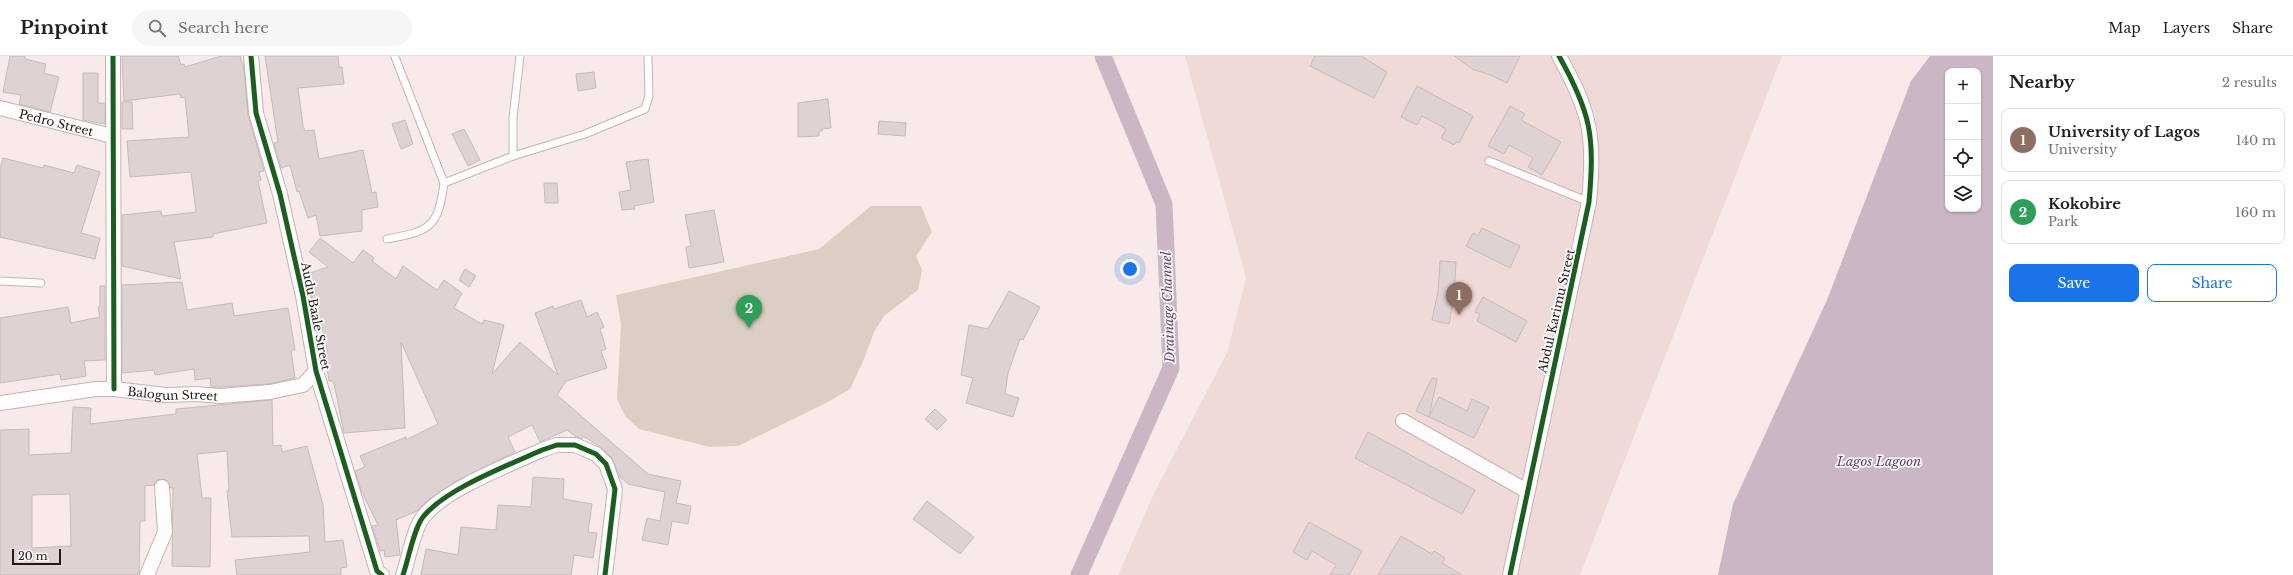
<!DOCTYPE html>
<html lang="en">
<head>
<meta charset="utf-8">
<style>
  body { margin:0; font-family:"Libre Baskerville",serif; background:#f6f6f6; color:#202124 }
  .controls { position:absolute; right:12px; top:12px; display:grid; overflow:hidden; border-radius:8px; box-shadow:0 1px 3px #0004 }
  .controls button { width:36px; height:36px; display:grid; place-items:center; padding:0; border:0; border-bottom:1px solid #e0e0e0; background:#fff; color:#202124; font:20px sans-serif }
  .scale { position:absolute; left:12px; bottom:10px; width:49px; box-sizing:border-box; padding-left:4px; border:2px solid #251815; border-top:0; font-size:11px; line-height:14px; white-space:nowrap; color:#251815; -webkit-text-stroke:3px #f9f9f9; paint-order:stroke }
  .you { position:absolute; left:1130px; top:213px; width:14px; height:14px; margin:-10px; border:3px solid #fff; border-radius:50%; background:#1a73e8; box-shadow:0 0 0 6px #1a73e833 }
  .badge { display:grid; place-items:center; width:26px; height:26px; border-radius:50%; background:#1a73e8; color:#fff; font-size:13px; font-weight:700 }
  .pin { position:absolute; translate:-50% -33px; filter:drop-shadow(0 1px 2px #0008) }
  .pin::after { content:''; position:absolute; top:21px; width:14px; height:12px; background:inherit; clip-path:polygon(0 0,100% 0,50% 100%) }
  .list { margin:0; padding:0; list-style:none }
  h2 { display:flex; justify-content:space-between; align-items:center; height:52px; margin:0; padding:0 16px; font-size:17px }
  h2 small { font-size:13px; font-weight:400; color:#757577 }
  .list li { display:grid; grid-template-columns:26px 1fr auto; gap:12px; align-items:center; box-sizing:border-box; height:64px; margin:0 8px 8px; padding:0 8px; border:1px solid #e0e0e0; border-radius:8px }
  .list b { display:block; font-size:15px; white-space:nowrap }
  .list p { margin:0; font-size:13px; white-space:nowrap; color:#757577 }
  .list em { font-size:13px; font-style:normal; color:#757577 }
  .actions { display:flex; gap:8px; padding:12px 16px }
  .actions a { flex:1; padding:9px 0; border:1px solid #1a73e8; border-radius:8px; text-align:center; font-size:14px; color:#1a73e8 }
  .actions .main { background:#1a73e8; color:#fff }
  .icon { flex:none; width:22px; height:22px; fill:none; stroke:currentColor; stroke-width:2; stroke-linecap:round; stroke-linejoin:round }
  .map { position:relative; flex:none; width:1993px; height:519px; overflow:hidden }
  header { display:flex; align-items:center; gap:24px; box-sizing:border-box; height:56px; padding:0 20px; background:#fff; border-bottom:1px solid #e0e0e0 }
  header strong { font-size:19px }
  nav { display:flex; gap:22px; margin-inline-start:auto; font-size:14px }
  .search { width:280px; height:36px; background:#f6f6f6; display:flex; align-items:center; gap:10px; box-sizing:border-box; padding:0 14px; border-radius:22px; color:#757577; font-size:15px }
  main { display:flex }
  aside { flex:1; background:#fff }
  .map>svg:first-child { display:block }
</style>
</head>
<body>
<header>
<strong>Pinpoint</strong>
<div class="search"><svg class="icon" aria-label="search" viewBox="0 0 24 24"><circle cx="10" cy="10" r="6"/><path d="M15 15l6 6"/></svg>Search here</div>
<nav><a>Map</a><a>Layers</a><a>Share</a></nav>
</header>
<main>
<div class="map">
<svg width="1993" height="519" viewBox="0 0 1993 519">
  <rect width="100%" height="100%" fill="#f8eae8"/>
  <polygon fill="#f0dad7" points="1185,0 1782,0 1580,519 1118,519 1156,433 1227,297 1246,222"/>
  <polygon fill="#dacfc2" points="871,150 921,150 932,176 916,200 922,214 918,234 884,260 874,276 864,303 850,333 828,346 738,390 710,391 639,373 625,360 617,343 621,268 616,239 819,193"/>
  <path fill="#cab6c5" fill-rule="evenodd" d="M1930 0H1993V519H1718L1733 448 1827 244 1911 25ZM1948 15H1978V153H1948Z"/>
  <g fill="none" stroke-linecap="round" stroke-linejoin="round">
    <polyline stroke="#cab6c5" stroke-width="17" points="1079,519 1171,312 1164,148 1103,0"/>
  </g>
  <g fill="#dfd2d3" stroke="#c7babb" fill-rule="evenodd">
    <polygon points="10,0 25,0 25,3 46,8 44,17 59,21 50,56 19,48 21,39 3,36"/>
    <polygon points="122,0 178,0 181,9 184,8 185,11 221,0 240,0 244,13 248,59 264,115 259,116 261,124 258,125 267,167 213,178 213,181 174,186 181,223 122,210 122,159 161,155 162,160 196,156 191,116 130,121 127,85 189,81 185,41 181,42 180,38 124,45"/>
    <polygon points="265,0 338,0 339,11 342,11 344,28 298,32 303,70 305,75 314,74 319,103 363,94 372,137 376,136 378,151 362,154 362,175 320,180 316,159 308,162 299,135 297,136 290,109 281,112 274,87 278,86"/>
    <polygon points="1315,0 1361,0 1387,16 1374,42 1310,10"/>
    <polygon points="1454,0 1520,0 1507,27 1488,18 1474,14"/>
    <polygon points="594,16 596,32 578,35 576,18"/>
    <polygon points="83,17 98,17 98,47 105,47 105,68 83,64"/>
    <polygon points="1417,30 1473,60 1459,87 1456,86 1454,89 1441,82 1446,73 1422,60 1417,69 1401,61"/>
    <polygon points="828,43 831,72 822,73 822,75 819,75 819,80 798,81 798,47"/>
    <polygon points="122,46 132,46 133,73 122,73"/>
    <polygon points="1510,50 1525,58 1521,64 1561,86 1542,119 1528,111 1533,102 1509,89 1504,98 1488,90"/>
    <polygon points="405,64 413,88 401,93 392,68"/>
    <polygon points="879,65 906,67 905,80 878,78"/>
    <polygon points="464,73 480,104 468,110 452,78"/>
    <polygon points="3,102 43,112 44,109 74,117 77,109 100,116 81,177 100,182 95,203 0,181 0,112"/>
    <polygon points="648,103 654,146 634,150 635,153 622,154 619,136 631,134 626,106"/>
    <polygon points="544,127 557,127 558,147 545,147"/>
    <polygon points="714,154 724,206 689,212 686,191 691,190 685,159"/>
    <polygon points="1482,172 1520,190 1510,212 1466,190 1473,177 1478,180"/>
    <polygon points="320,182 353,207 363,194 374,202 372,205 396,223 403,210 437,234 444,224 462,237 454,252 482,268 484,264 504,269 492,318 520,286 558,319 535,257 553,250 554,253 581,244 587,261 597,256 604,271 600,273 606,293 601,295 607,312 566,325 557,339 648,418 681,425 676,447 691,450 688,468 672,465 668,489 642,484 647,462 660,465 665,436 628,428 620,421 612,402 602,392 583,380 582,383 575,380 567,374 540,386 532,369 508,381 515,396 458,424 428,444 417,455 396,464 400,499 385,501 384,494 380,495 372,470 378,469 361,434 355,415 365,411 360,400 406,381 406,384 438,368 401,286 405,372 344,377 335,332 333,325 329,325 325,297 328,297 318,255 315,256 314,251 307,218 328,211 309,196"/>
    <polygon points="1440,205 1456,206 1454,241 1449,268 1432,264 1438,236"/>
    <polygon points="465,213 476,220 469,231 459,224"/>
    <polygon points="182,226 187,254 232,247 234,260 288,252 295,294 291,294 295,322 269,328 220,331 211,331 210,322 195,324 194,313 155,319 154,314 122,317 122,229"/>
    <polygon points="100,230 105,230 105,304 84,305 86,320 61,324 60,318 0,327 0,262 68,251 71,267 100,261 98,251 100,250"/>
    <polygon points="1009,235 1040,251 1023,284 1020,283 1008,317 1005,338 1019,342 1013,361 966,347 973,322 961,319 969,269 988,273"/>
    <polygon points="1483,241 1527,265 1516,286 1477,265 1480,258 1475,256"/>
    <polygon points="1432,322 1437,323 1429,361 1416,355"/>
    <polygon points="1439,341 1467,355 1472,343 1489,351 1474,382 1429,361"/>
    <path d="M272 344 273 390 281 389 282 396 307 390 323 449 325 486 343 484 347 511 341 512V519H237L235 504 310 496 309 480 232 481 227 435H229L227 395 197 398 202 442H211L210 511 172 510 173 432H171L166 424 162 423 157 424 154 429 145 430V465H140L139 519H0V374L29 373V399L71 397 73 351 91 352 90 368 176 358V353ZM70 438 71 490 32 492V439Z"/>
    <polygon points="935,353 947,364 937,374 925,363"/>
    <polygon points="1368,376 1475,434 1462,458 1355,402"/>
    <polygon points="533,421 564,423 563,443 592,448 588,476 597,477 593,502 574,499 571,519 421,519 426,493 458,499 461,471 496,474 498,449 531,451"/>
    <polygon points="927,445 974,481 960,498 913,463"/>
    <polygon points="1309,466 1362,495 1349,519 1330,519 1336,509 1312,495 1307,504 1293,496"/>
    <polygon points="1401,480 1432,498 1434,495 1445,502 1442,507 1462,519 1378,519"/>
  </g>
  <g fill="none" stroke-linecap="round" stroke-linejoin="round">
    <defs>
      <g id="lane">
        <polyline points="395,1 444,127"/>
        <polyline points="513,100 513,62 520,0"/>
        <polyline points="1489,105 1589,146"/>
        <path d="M387 183C430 175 438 172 444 127L513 100 585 78 645 53 649 40 648 0"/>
        <polyline points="0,225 41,227"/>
      </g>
      <g id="street">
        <polyline points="113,0 114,333"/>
        <polyline points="251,0 256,57 280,138 303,240 316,315 377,515 382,519"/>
        <path id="s1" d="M0 52 112 80"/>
        <path id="s2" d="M0 347 96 333H114L166 339 196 338 220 340 270 336 303 329 316 315"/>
        <polyline points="1403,365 1527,435"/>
        <polyline points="147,519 165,476 162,431"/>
        <path d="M403 519C408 505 414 472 423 461 445 433 509 409 542 394L557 389H575L596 398 606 408 615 433 605 519"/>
        <path d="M1510 519 1589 146C1595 80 1591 57 1559 0"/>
      </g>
    </defs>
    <use href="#lane" stroke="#c2b5b3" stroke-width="9"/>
    <use href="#street" stroke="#c2b5b3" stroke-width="16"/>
    <use href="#lane" stroke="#fefcfc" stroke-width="7"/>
    <use href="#street" stroke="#fefcfc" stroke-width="14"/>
    <defs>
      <g id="cycleway">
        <polyline points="113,0 114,333"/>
        <polyline points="251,0 256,57 280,138 303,240 316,315 377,515 382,519"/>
        <path d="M403 519C408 505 414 472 423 461 445 433 509 409 542 394L557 389H575L596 398 606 408 615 433 605 519"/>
        <path d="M1510 519 1589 146C1595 80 1591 57 1559 0"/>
      </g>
    </defs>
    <use href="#cycleway" stroke="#f9f9f9" stroke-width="8"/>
    <use href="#cycleway" stroke="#1b5e20" stroke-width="5"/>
  </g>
  <g text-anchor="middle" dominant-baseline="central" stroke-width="3.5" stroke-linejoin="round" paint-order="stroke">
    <g font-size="12" fill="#251815" stroke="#f9f9f9">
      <text stroke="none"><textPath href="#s1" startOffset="58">Pedro Street</textPath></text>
      <text transform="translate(1556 255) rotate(-77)">Abdul Karimu Street</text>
      <text transform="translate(316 260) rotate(79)">Audu Baale Street</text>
      <text stroke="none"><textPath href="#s2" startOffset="174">Balogun Street</textPath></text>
    </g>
    <g font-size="13" font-style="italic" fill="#664265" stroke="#f9f9f9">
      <text transform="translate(1168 251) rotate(-92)">Drainage Channel</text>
      <text x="1879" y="405">Lagos Lagoon</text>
    </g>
  </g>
</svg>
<div class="controls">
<button>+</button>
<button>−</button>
<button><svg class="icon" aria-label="locate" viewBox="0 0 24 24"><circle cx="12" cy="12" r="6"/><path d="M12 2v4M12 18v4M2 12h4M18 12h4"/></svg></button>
<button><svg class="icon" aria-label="layers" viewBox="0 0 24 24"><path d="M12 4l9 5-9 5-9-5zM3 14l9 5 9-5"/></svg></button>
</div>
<div class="scale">20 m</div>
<div class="you"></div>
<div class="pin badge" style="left:1459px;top:259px;background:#8d6e63">1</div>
<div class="pin badge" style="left:749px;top:272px;background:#2e9e5b">2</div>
</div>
<aside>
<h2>Nearby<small>2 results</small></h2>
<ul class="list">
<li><span class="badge" style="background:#8d6e63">1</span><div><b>University of Lagos</b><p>University</p></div><em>140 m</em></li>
<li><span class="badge" style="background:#2e9e5b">2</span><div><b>Kokobire</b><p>Park</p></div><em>160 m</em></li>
</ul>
<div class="actions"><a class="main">Save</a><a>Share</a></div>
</aside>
</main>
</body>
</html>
